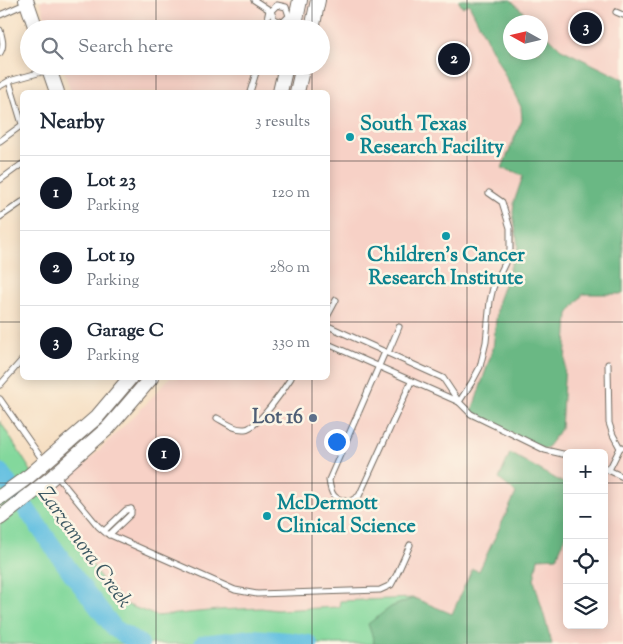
<!DOCTYPE html>
<html lang="en">
<head>
<meta charset="utf-8">
<style>
  body { margin:0; font-family:"Sorts Mill Goudy",serif; background:#f6f6f7; color:#1f2937 }
  .controls { position:absolute; right:15px; bottom:15px; display:grid; overflow:hidden; border-radius:8px; box-shadow:0 2px 12px #0003 }
  .controls button { width:45px; height:45px; display:grid; place-items:center; padding:0; border:0; border-bottom:1px solid #e0e1e3; background:#fff; color:#1f2937; font:25px sans-serif }
  .compass { position:absolute; left:503px; top:15px; width:45px; height:45px; border-radius:50%; background:#fff; box-shadow:0 2px 12px #0003; rotate:278deg }
  .you { position:absolute; left:336px; top:441px; width:18px; height:18px; margin:-12px; border:4px solid #fff; border-radius:50%; background:#1a73e8; box-shadow:0 0 0 8px #1a73e833 }
  .badge { display:grid; place-items:center; width:32px; height:32px; border-radius:50%; background:#111827; color:#fff; font-size:16px; font-weight:700 }
  .pin { position:absolute; translate:-50% -50%; border:2px solid #fff; box-shadow:0 1px 5px #0006 }
  .list { margin:0; padding:0; list-style:none }
  h2 { display:flex; justify-content:space-between; align-items:center; height:65px; margin:0; padding:0 20px; font-size:21px }
  h2 small { font-size:16px; font-weight:400; color:#747a83 }
  .list li { display:grid; grid-template-columns:32px 1fr auto; gap:15px; align-items:center; box-sizing:border-box; height:75px; padding:0 20px; border-top:1px solid #e0e1e3 }
  .list b { display:block; font-size:19px; white-space:nowrap }
  .list p { margin:0; font-size:16px; white-space:nowrap; color:#747a83 }
  .list em { font-size:16px; font-style:normal; color:#747a83 }
  .icon { flex:none; width:28px; height:28px; fill:none; stroke:currentColor; stroke-width:2; stroke-linecap:round; stroke-linejoin:round }
  .map { position:relative; flex:none; width:623px; height:644px; overflow:hidden }
  .search { position:absolute; background:#fff; box-shadow:0 2px 12px #0003; left:20px; top:20px; width:310px; height:55px; display:flex; align-items:center; gap:12px; box-sizing:border-box; padding:0 18px; border-radius:28px; color:#747a83; font-size:19px }
  .panel { position:absolute; background:#fff; box-shadow:0 2px 12px #0003; left:20px; top:90px; width:310px; height:290px; border-radius:8px }
  .map>svg:first-child { display:block }
</style>
</head>
<body>
<div class="map">
<svg width="623" height="644" viewBox="0 0 623 644">
  <rect width="100%" height="100%" fill="#fcf5e5"/>
  <filter id="ink" filterUnits="userSpaceOnUse"><feTurbulence type="fractalNoise" baseFrequency=".02" numOctaves="2"/><feDisplacementMap in="SourceGraphic" scale="10" xChannelSelector="R" yChannelSelector="G"/><feConvolveMatrix kernelMatrix="1 2 1 2 8 2 1 2 1" color-interpolation-filters="sRGB"/></filter>
  <filter id="wash" filterUnits="userSpaceOnUse"><feTurbulence type="fractalNoise" baseFrequency=".0096" numOctaves="4" result="noise"/><feDisplacementMap in="SourceGraphic" scale="20" xChannelSelector="R" yChannelSelector="G"/><feGaussianBlur stdDeviation="1.12" result="paint"/><feColorMatrix in="noise" values="0 0 0 0 0 0 0 0 0 0 0 0 0 0 0 0 0 1.4 0 .05"/><feComposite in="paint" operator="in"/></filter>
  <g filter="url(#wash)">
    <rect width="100%" height="100%" fill="#f6dfc3"/>
    <path fill="#f7d1c6" fill-rule="evenodd" d="M40 0H623V644H342L219 610 156 616 124 604 102 580 46 495 88 461 147 403 169 378H328V92H71L62 66H321V29H49ZM510 22H540V52H510ZM567 453H604V625H567Z"/>
    <polygon fill="#83d89c" stroke="#578264" points="0,421 46,495 102,580 125,604 157,616 219,610 261,608 277,610 339,607 340,601 414,598 391,607 373,644 0,644"/>
    <g fill="#6ab884" stroke="#4a7258">
      <polygon points="458,0 511,0 534,22 510,22 510,52 540,52 541,29 561,49 623,79 623,294 583,294 568,314 561,429 545,450 471,414 493,349 498,301 518,246 513,213 514,202 523,176 502,168 522,120 521,107 469,4 462,7"/>
      <polygon points="510,453 567,485 567,533 557,557 538,558 534,580 552,644 373,644 374,641 368,624 391,607 414,598 452,614 472,569 479,571 516,493 499,479"/>
    </g>
    <g fill="none" stroke-linecap="round" stroke-linejoin="round">
      <g stroke="#63c0e1" stroke-width="18">
        <polyline points="0,472 73,575 114,628 140,644"/>
        <polyline points="203,644 252,638 289,641 309,644"/>
      </g>
    </g>
  </g>
  <g filter="url(#ink)">
    <g fill="none" stroke-linecap="round" stroke-linejoin="round">
      <defs>
        <g id="lane">
          <polyline points="254,0 271,11 274,19 283,22 289,16"/>
          <polyline points="271,11 277,5 286,7 289,16"/>
          <polyline points="616,12 623,15"/>
          <polyline points="0,15 27,3"/>
          <polyline points="265,29 269,10"/>
          <path d="M0 30C2 38 5 46 0 53"/>
          <polyline points="9,81 22,124"/>
          <polyline points="0,86 9,81 49,70"/>
          <polyline points="250,92 258,66"/>
          <polyline points="0,141 22,125"/>
          <polyline points="0,180 22,164"/>
          <polyline points="0,217 22,202"/>
          <polyline points="328,315 336,300"/>
          <polyline points="328,326 443,378 459,402 471,414 545,450 567,455"/>
          <polyline points="328,344 459,402"/>
          <path d="M385 352 329 480C331 496 334 499 349 502L359 496 411 382"/>
          <polyline points="388,353 399,327"/>
          <polyline points="608,364 609,423 613,435 620,448"/>
          <polyline points="0,385 22,360"/>
          <polyline points="0,399 44,462"/>
          <polyline points="459,402 472,382 480,367 486,342 490,301 493,288 506,261 510,250 510,228 502,202 489,193"/>
          <path d="M217 418C226 423 235 430 245 429 258 428 284 389 291 378"/>
          <polyline points="604,468 623,477"/>
          <polyline points="609,470 620,448 622,447"/>
          <polyline points="56,475 98,526 106,533 235,590 257,594 380,590 391,585 397,574 410,545"/>
          <polyline points="104,531 126,510 131,509"/>
          <polyline points="109,535 131,514 131,509"/>
        </g>
        <g id="secondary">
          <polyline points="26,0 36,29"/>
          <polyline points="294,29 300,0"/>
          <polyline points="312,29 318,0"/>
          <polyline points="48,66 57,92"/>
          <polyline points="280,92 286,66"/>
          <polyline points="297,92 303,66"/>
          <polyline points="0,497 29,476 97,417 130,378"/>
          <polyline points="0,518 50,479 108,428 151,378"/>
        </g>
      </defs>
      <use href="#lane" stroke="#726a60" stroke-width="7"/>
      <use href="#secondary" stroke="#726a60" stroke-width="16"/>
      <use href="#lane" stroke="#fff" stroke-width="5"/>
      <use href="#secondary" stroke="#fff" stroke-width="14"/>
    </g>
  </g>
  <path fill="none" stroke="#2b2b2b" stroke-width="1" stroke-opacity="0.55" d="M156 0V29M312 0V29M467 0V644M156 66V92M312 66V92M0 161H22M328 161H623M0 322H22M328 322H623M156 378V644M312 378V644M0 483H567M604 483H623"/>
  <g fill="#0f9aa8" stroke="#fcf5e5" stroke-width="2">
    <circle cx="350" cy="137" r="5"/>
    <circle cx="446" cy="236" r="5"/>
    <circle cx="267" cy="516" r="5"/>
  </g>
  <circle fill="#5c6f8a" stroke="#fcf5e5" stroke-width="2" cx="313" cy="418" r="5"/>
  <g text-anchor="middle" dominant-baseline="central" stroke-width="5" stroke-linejoin="round" paint-order="stroke">
    <g font-size="20" font-weight="bold" fill="#0d838f" stroke="#fcf5e5" text-anchor="start">
      <text x="360" y="125">South Texas<tspan x="360" dy="23">Research Facility</tspan></text>
      <text x="446" y="256" text-anchor="middle">Children's Cancer<tspan x="446" dy="23">Research Institute</tspan></text>
      <text x="277" y="504">McDermott<tspan x="277" dy="23">Clinical Science</tspan></text>
    </g>
    <g font-size="20" font-weight="bold" fill="#4e5e75" stroke="#fcf5e5" text-anchor="end">
      <text x="303" y="418">Lot 16</text>
    </g>
    <g font-size="21" font-style="italic" fill="#3c5862" stroke="#fcf5e5">
      <text transform="translate(84 548) rotate(54)">Zarzamora Creek</text>
    </g>
  </g>
</svg>
<div class="controls">
<button>+</button>
<button>−</button>
<button><svg class="icon" aria-label="locate" viewBox="0 0 24 24"><circle cx="12" cy="12" r="6"/><path d="M12 2v4M12 18v4M2 12h4M18 12h4"/></svg></button>
<button><svg class="icon" aria-label="layers" viewBox="0 0 24 24"><path d="M12 4l9 5-9 5-9-5zM3 14l9 5 9-5"/></svg></button>
</div>
<svg class="compass" viewBox="-18 -18 36 36"><path d="M0-13l5 13h-10z" fill="#e53935"/><path d="M0 13l5-13h-10z" fill="#747a83"/></svg>
<div class="you"></div>
<div class="pin badge" style="left:164px;top:454px">1</div>
<div class="pin badge" style="left:454px;top:59px">2</div>
<div class="pin badge" style="left:586px;top:28px">3</div>
<div class="search"><svg class="icon" aria-label="search" viewBox="0 0 24 24"><circle cx="10" cy="10" r="6"/><path d="M15 15l6 6"/></svg>Search here</div>
<section class="panel">
<h2>Nearby<small>3 results</small></h2>
<ul class="list">
<li><span class="badge">1</span><div><b>Lot 23</b><p>Parking</p></div><em>120 m</em></li>
<li><span class="badge">2</span><div><b>Lot 19</b><p>Parking</p></div><em>280 m</em></li>
<li><span class="badge">3</span><div><b>Garage C</b><p>Parking</p></div><em>330 m</em></li>
</ul>
</section>
</div>
</body>
</html>
